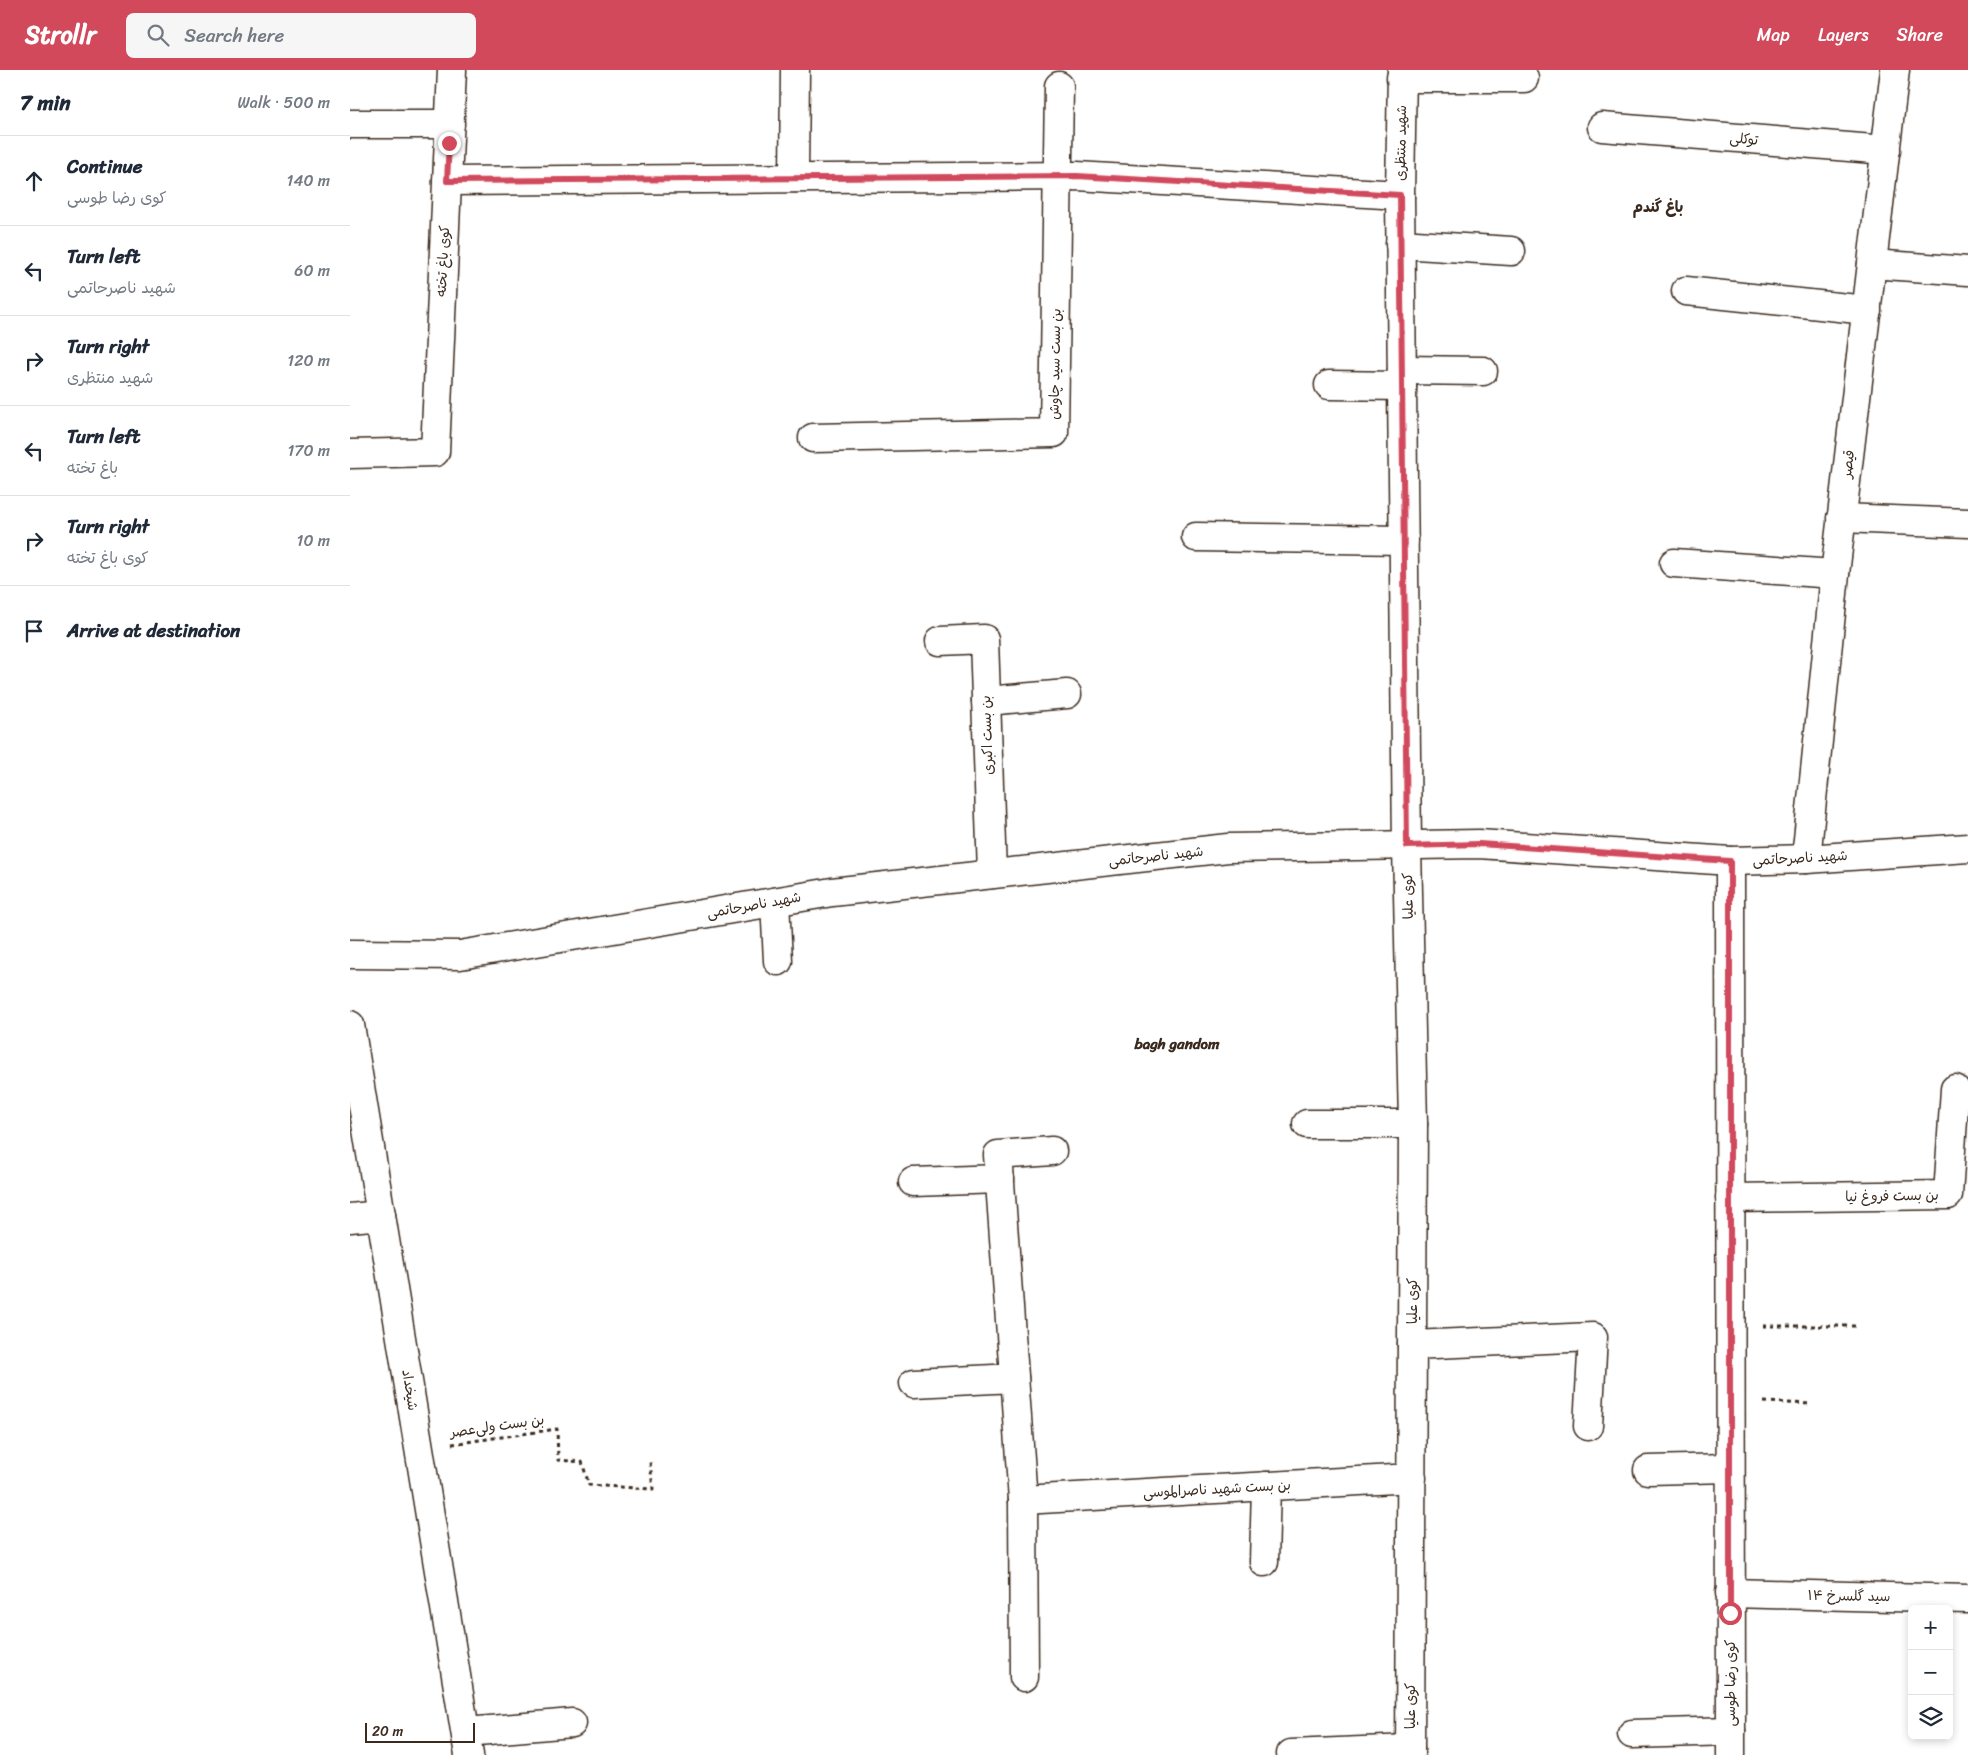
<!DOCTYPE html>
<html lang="en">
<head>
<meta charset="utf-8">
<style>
  body { margin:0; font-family:Sriracha,"Playpen Sans Arabic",sans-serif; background:#f6f6f7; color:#1f2937 }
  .controls { position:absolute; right:15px; bottom:15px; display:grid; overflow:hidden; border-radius:8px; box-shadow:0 2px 8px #0003 }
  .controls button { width:45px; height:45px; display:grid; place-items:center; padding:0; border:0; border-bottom:1px solid #e0e1e3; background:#fff; color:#1f2937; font:25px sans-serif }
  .scale { position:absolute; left:15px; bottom:12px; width:110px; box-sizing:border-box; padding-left:5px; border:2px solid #3b2a1e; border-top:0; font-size:14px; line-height:18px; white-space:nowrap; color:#3b2a1e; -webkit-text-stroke:4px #fff; paint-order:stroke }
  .stop { position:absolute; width:15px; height:15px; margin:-11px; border:4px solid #d1495b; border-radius:50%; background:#fff }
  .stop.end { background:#d1495b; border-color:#fff; box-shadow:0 1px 5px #0008 }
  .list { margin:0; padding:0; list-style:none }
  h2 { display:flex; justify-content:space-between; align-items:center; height:65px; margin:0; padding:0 20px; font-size:21px }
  h2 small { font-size:16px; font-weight:400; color:#747a83 }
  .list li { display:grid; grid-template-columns:32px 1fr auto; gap:15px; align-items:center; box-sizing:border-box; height:90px; padding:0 20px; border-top:1px solid #e0e1e3 }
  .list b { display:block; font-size:19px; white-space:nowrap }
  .list p { margin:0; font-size:16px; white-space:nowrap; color:#747a83 }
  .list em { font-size:16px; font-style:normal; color:#747a83 }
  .icon { flex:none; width:28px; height:28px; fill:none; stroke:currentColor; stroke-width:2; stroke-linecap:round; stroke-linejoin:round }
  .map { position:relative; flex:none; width:1618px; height:1685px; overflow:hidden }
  header { display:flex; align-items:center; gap:30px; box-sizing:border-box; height:70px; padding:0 25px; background:#d1495b; color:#fff }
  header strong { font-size:24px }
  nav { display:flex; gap:28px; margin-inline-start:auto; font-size:18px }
  .search { width:350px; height:45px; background:#f6f6f7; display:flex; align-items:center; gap:12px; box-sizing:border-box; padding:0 18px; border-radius:8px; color:#747a83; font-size:19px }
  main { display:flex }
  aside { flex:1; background:#fff }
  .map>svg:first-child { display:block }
</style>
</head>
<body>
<header>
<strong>Strollr</strong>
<div class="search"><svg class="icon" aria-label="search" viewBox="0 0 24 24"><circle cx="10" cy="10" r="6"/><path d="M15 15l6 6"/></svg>Search here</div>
<nav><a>Map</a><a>Layers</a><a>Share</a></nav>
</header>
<main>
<aside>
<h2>7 min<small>Walk · 500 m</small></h2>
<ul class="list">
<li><svg class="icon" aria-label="ahead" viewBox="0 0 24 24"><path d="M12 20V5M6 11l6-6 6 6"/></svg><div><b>Continue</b><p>کوی رضا طوسی</p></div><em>140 m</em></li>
<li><svg class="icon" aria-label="left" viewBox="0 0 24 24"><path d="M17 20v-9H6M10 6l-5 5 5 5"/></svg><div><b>Turn left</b><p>شهید ناصرحاتمی</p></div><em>60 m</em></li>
<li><svg class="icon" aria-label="right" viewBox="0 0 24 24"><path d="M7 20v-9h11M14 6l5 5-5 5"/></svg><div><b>Turn right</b><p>شهید منتظری</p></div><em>120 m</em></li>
<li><svg class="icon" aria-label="left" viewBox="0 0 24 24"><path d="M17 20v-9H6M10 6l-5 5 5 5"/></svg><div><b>Turn left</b><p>باغ تخته</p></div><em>170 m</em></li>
<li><svg class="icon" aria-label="right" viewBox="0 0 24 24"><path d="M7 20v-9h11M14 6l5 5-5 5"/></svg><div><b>Turn right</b><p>کوی باغ تخته</p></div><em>10 m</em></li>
<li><svg class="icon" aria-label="arrive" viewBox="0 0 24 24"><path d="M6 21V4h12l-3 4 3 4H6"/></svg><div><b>Arrive at destination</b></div></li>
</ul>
</aside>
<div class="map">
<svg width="1618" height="1685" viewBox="0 0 1618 1685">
  <rect width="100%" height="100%" fill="#fff"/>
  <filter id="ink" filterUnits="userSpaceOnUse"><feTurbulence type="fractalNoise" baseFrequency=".02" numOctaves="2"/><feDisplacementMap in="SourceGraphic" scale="10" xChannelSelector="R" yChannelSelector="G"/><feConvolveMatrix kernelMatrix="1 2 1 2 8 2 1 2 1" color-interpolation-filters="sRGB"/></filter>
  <g filter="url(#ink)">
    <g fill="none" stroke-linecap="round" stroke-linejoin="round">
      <defs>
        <g id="street">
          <polyline points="1052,0 1050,125 1052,316 1057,777 1063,1054 1060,1685"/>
          <polyline points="1051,8 1174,8"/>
          <polyline points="0,54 100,54"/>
          <polyline points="1252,57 1536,80"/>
          <polyline points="444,108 445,0"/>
          <polyline points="97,111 727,106 1050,125"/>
          <polyline points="1050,174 1161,181"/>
          <polyline points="1522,194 1618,201"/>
          <polyline points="1336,221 1517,240"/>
          <polyline points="1052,300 1133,301"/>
          <polyline points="979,315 1052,316"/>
          <polyline points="463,368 704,363 709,16"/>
          <polyline points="0,384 85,382 102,0"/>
          <polyline points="1491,448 1618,453"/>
          <polyline points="846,467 1054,470"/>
          <polyline points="1324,493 1485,504"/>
          <polyline points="590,571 634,569 642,804"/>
          <polyline points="636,631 717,624"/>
          <polyline points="1456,789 1485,504 1545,0"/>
          <polyline points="1380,791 1381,1685"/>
          <polyline points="425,832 428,891"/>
          <polyline points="0,884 110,885 482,822 878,778 1129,774 1380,791 1456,789 1618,778"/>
          <polyline points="0,955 119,1685"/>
          <polyline points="957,1054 1063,1054"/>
          <polyline points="563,1112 650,1109"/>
          <polyline points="1380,1128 1598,1125 1605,1019"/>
          <polyline points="0,1148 31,1145"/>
          <polyline points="1062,1275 1243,1267 1238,1356"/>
          <polyline points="564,1313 664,1308"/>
          <polyline points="1298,1400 1380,1398"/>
          <polyline points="673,1430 1062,1408"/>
          <polyline points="914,1492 916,1416"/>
          <polyline points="1380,1523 1618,1529"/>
          <polyline points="674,1607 673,1430 648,1085 702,1081"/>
          <polyline points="116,1662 222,1653"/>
          <polyline points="1282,1664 1381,1661"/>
          <polyline points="941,1684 1060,1679"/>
        </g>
      </defs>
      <use href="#street" stroke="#3b2a1e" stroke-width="31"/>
      <g stroke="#3b2a1e" stroke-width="3" stroke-dasharray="4 4" stroke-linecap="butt">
        <polyline points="1413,1256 1506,1256"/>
        <polyline points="1414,1332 1461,1334"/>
        <polyline points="102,1374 207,1359 208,1390 232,1392 239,1415 303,1419 300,1392"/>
      </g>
      <use href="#street" stroke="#fff" stroke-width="28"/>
    </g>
  </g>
  <g fill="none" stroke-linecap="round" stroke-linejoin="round" filter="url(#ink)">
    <polyline stroke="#d1495b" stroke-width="6" points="99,73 97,111 727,106 1050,125 1057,776 1129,774 1380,791 1380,1543"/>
  </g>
  <g text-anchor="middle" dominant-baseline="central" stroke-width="4" stroke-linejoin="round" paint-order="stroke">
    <g font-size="14" fill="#3b2a1e" stroke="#fff">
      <text transform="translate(1394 69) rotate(5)">توکلی</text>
      <text transform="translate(1051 73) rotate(-89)">شهید منتظری</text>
      <text transform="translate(93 191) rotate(-87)">کوی باغ تخته</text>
      <text transform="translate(705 294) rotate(-89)">بن بست سید چاوش</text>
      <text transform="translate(1498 394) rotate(-83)">قیصر</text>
      <text transform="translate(637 665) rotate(-92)">بن بست اکبری</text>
      <text transform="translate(806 786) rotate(-6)">شهید ناصرحاتمی</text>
      <text transform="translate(1450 788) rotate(-3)">شهید ناصرحاتمی</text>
      <text transform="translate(1058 826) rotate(-91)">کوی علیا</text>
      <text transform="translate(404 835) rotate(-10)">شهید ناصرحاتمی</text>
      <text transform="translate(1542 1126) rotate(-1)">بن بست فروغ نیا</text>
      <text transform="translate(1062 1231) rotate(-90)">کوی علیا</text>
      <text transform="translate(60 1320) rotate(81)">شیخداد</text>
      <text transform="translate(147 1356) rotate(-8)">بن بست ولی‌عصر</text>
      <text transform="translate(867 1419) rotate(-3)">بن بست شهید ناصرالموسی</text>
      <text transform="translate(1499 1526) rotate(1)">سید گلسرخ ۱۴</text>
      <text transform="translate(1380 1613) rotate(-90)">کوی رضا طوسی</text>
      <text transform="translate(1060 1636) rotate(-90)">کوی علیا</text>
    </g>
    <g font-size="15" font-weight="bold" fill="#3b2a1e" stroke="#fff">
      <text x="1308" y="137">باغ گندم</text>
      <text x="827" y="974">bagh gandom</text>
    </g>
  </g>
</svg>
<div class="controls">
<button>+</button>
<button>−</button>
<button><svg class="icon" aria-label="layers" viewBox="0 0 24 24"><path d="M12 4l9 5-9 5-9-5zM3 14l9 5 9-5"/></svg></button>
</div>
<div class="scale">20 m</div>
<div class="stop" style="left:1380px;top:1543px"></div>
<div class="stop end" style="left:99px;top:73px"></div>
</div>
</main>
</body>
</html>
